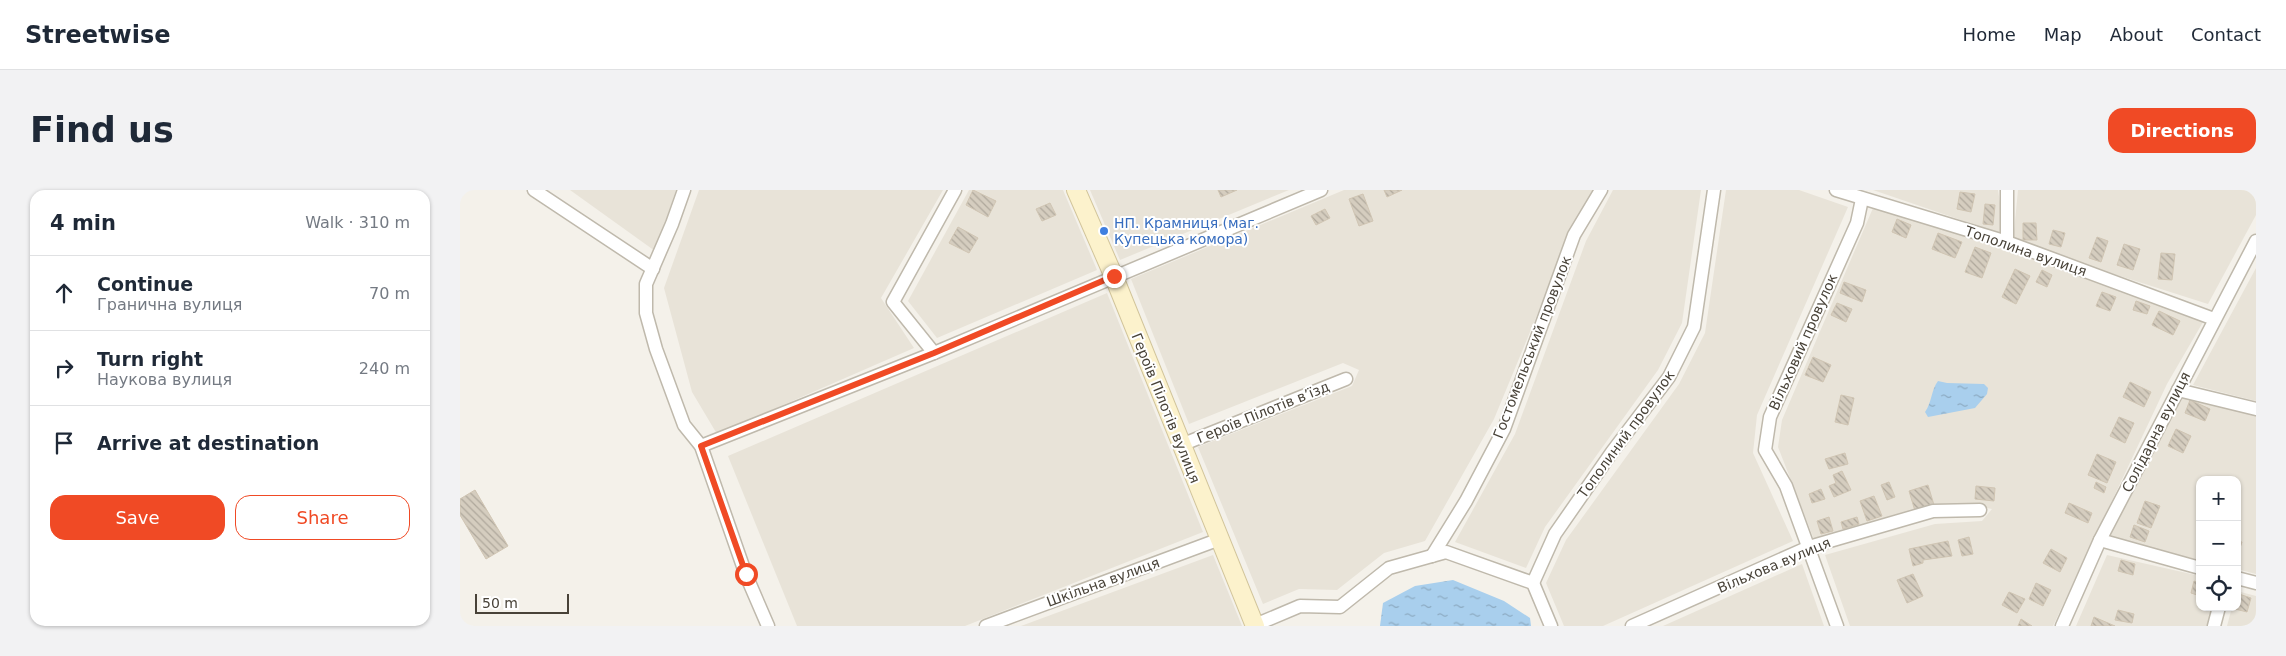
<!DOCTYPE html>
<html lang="en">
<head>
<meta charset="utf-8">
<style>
  body { margin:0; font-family:"DejaVu Sans",sans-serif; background:#f2f2f3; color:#1f2937 }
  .controls { position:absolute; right:15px; bottom:15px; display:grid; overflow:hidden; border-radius:10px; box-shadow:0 1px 4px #0004 }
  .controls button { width:45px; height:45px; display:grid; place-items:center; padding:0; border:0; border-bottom:1px solid #e0e1e3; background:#fff; color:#1f2937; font:25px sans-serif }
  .scale { position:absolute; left:15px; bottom:12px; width:94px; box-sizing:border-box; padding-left:5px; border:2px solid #484238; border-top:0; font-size:14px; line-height:18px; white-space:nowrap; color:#484238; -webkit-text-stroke:4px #fff; paint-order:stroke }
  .stop { position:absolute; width:15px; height:15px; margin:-11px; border:4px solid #f04a25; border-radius:50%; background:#fff }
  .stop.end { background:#f04a25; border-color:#fff; box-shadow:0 1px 5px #0008 }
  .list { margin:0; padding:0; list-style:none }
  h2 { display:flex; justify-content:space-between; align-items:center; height:65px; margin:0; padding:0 20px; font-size:21px }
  h2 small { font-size:16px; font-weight:400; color:#747a83 }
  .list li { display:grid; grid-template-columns:32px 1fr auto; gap:15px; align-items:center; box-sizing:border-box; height:75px; padding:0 20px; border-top:1px solid #e0e1e3 }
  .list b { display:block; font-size:19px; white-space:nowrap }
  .list p { margin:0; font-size:16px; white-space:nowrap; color:#747a83 }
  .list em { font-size:16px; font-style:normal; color:#747a83 }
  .actions { display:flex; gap:10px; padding:15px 20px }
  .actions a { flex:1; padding:11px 0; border:1px solid #f04a25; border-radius:15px; text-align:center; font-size:18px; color:#f04a25 }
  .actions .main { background:#f04a25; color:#fff }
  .icon { flex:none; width:28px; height:28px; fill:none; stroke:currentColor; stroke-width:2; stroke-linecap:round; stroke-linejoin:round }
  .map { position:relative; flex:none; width:1796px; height:436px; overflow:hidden; border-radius:15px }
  header { display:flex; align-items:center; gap:30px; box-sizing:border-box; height:70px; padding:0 25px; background:#fff; border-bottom:1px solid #e0e1e3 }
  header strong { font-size:24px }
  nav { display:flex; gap:28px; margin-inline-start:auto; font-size:18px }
  .intro { display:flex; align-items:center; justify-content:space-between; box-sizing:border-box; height:120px; padding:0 30px }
  h1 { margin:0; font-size:35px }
  .button { padding:12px 22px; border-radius:15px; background:#f04a25; color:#fff; font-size:18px; font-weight:700 }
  main { display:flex; gap:30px; padding:0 30px }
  aside { flex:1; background:#fff; border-radius:15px; box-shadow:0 1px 4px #0004 }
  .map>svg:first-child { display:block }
</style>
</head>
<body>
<header>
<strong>Streetwise</strong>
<nav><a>Home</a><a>Map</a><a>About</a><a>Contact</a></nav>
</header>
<div class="intro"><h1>Find us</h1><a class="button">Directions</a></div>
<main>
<aside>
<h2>4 min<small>Walk · 310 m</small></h2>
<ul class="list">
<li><svg class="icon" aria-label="ahead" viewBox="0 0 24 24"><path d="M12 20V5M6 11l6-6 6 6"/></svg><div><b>Continue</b><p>Гранична вулиця</p></div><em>70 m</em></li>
<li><svg class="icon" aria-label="right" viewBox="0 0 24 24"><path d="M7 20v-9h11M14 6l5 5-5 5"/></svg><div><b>Turn right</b><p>Наукова вулиця</p></div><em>240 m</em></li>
<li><svg class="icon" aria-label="arrive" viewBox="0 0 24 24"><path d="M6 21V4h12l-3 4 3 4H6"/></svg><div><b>Arrive at destination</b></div></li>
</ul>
<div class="actions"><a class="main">Save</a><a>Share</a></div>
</aside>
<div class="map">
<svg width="1796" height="436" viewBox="0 0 1796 436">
  <defs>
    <pattern id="water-ripples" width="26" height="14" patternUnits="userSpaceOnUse" patternTransform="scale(1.25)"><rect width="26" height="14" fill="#a9cfed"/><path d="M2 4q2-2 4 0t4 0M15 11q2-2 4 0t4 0" fill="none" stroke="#8caac1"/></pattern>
    <pattern id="building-back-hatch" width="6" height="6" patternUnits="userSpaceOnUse" patternTransform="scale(1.25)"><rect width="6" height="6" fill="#d5cdbf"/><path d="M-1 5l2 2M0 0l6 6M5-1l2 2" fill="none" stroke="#afa89c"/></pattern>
  </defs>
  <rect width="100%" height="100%" fill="#f4f1ea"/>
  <g fill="#e8e3d8">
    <polygon points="110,0 216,0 195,61"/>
    <polygon points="239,0 483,0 421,108 454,158 257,244 232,202 204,98"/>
    <polygon points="509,0 603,0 637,80 477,148 448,111"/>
    <polygon points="630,0 829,0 660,70"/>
    <polygon points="884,0 1134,0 1113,38 1034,229 965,351 924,363 877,400 839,399 803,414 738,257 892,196 899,180 883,173 729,234 671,89"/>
    <polygon points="1153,0 1241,0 1222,133 1198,180 1085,337 1066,378 995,352 1055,244 1126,51"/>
    <polygon points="1266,0 1339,0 1388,17 1297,225 1293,263 1333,351 1143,436 1104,436 1086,393 1106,350 1219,194 1245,143"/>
    <polygon points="1413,0 1538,0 1545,45"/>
    <polygon points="1558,0 1796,0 1796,25 1748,114 1553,52"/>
    <polygon points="1413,18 1575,68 1743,132 1707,194 1593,436 1390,436 1365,365 1475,334 1522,331 1532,319 1516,316 1355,352 1318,257 1322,230"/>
    <polygon points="1796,78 1796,211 1733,195"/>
    <polygon points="647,103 743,342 505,436 337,436 268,266"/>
    <polygon points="1721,202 1796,223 1796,384 1777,379 1777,290 1740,290 1740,370 1649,349"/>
    <polygon points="753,365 782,436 561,436"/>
    <polygon points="1647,365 1740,386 1740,417 1753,417 1748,436 1616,436"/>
    <polygon points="1342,374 1364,436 1203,436"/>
    <polygon points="1777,401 1796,406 1796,436 1767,436 1772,417 1777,417"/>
  </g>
  <g fill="url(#water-ripples)">
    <path d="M1478 191 1487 193 1524 194 1528 198 1527 204 1515 218 1468 227 1465 222C1472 212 1471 200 1478 191Z"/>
    <polygon points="993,390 1044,411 1070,428 1071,436 920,436 923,413 955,396"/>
  </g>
  <g fill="url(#building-back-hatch)" stroke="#d0c5b3">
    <polygon points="513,0 536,11 528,27 506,15"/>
    <polygon points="758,0 777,0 761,7"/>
    <polygon points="924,0 942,0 927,7"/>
    <polygon points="1500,2 1515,4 1511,22 1497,19"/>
    <polygon points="903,4 913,31 899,36 889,9"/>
    <polygon points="590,13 596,25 582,31 576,19"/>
    <polygon points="1525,14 1535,15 1533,35 1523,34"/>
    <polygon points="865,19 870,28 856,35 851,26"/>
    <polygon points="1437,29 1451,35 1446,48 1432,42"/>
    <polygon points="1563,33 1576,33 1577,50 1563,50"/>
    <polygon points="498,37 518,48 509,63 489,53"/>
    <polygon points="1593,40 1605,43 1601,57 1589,54"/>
    <polygon points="1478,43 1502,52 1495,68 1472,59"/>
    <polygon points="1637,47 1648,51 1641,72 1629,68"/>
    <polygon points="1664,54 1680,59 1673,80 1657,75"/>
    <polygon points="1515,57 1531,63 1522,88 1505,82"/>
    <polygon points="1701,63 1715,64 1712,90 1698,89"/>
    <polygon points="1555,79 1570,86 1556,114 1542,107"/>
    <polygon points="1582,80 1592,85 1587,97 1576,92"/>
    <polygon points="1384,92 1406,100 1402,112 1380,103"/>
    <polygon points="1642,102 1656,107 1650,121 1636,116"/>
    <polygon points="1676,111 1690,116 1687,124 1673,120"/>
    <polygon points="1377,113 1392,119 1386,132 1371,125"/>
    <polygon points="1699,121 1720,131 1713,145 1692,135"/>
    <polygon points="1353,167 1371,175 1363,192 1345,185"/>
    <polygon points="1670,192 1691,202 1684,217 1663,207"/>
    <polygon points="1381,205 1394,208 1388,235 1375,232"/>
    <polygon points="1730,210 1750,219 1745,231 1725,223"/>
    <polygon points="1659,227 1674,233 1665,253 1650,246"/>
    <polygon points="1716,239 1731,246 1723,263 1708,256"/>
    <polygon points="1385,263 1388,274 1369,279 1365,269"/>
    <polygon points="1637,264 1656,272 1647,293 1628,285"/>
    <polygon points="1382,281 1391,300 1374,307 1369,296 1376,293 1373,285"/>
    <polygon points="1429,292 1435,307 1427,310 1421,295"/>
    <polygon points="1636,292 1646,297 1644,303 1634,298"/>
    <polygon points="1468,295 1474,315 1455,321 1449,301"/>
    <polygon points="1516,296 1535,298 1534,311 1515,309"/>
    <polygon points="1361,299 1365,309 1352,313 1349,304"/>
    <polygon points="15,300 48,356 26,369 0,325 0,309"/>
    <polygon points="1414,306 1422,326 1407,331 1400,311"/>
    <polygon points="1685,311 1700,316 1691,338 1677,333"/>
    <polygon points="1609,313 1632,323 1628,333 1605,323"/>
    <polygon points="1369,327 1373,341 1361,344 1357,331"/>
    <polygon points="1397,327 1399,334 1383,339 1381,332"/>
    <polygon points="1674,335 1689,341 1685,352 1670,347"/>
    <polygon points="1509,347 1513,364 1502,366 1498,350"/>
    <polygon points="1488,351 1492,366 1463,370 1463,373 1453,376 1449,359"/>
    <polygon points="1777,351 1782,352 1777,367"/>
    <polygon points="1591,359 1607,368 1600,382 1583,373"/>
    <polygon points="1661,370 1675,374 1673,385 1658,381"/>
    <polygon points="1453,384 1463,406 1447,413 1437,390"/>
    <polygon points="1734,391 1740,393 1740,406 1731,403"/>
    <polygon points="1576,393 1591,400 1583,416 1569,409"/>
    <polygon points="1549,402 1565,409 1557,423 1542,415"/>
    <polygon points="1779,404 1791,408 1787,422 1775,419"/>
    <polygon points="1658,420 1674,424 1672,433 1655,430"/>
    <polygon points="1634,427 1655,436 1631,436"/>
    <polygon points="1561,429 1572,436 1558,436"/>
  </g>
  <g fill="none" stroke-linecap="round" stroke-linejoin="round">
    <defs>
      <g id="street">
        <polyline points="74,0 193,79"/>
        <polyline points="224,0 212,34 186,94 186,123 196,159 224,235 241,256 286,385 308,436"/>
        <polyline points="1376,0 1547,52 1754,129"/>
        <polyline points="1547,0 1547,52"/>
        <polyline points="474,163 433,112 495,0"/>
        <polyline points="1718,200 1796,219"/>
        <polyline points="721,255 886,189"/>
        <polyline points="241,256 474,163 861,0"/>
        <polyline points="1640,350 1740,378"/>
        <polyline points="972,366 1006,311 1044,239 1114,45 1141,0"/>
        <polyline points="1777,388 1796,393"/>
        <polyline points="1073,393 1095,344 1152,262 1209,187 1234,137 1254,0"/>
        <polyline points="795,435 840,416 880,417 929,378 986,362 1073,393 1091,436"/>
        <polyline points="526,436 760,349"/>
        <polyline points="1172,436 1349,357 1473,321 1520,320"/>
        <polyline points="1377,436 1326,296 1305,260 1310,227 1397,33 1402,9"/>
        <polyline points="1602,436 1640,350 1796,51"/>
        <polyline points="1754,436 1759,417"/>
      </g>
      <polyline id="secondary" points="616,0 654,87 795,436"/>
    </defs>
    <use href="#street" stroke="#bfb9ac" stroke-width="15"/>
    <use href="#secondary" stroke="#d2c59b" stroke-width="20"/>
    <use href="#street" stroke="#fff" stroke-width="12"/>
    <use href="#secondary" stroke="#fcf2cc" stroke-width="18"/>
  </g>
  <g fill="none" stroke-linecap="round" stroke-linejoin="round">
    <polyline stroke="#f04a25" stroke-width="6" points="286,384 241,256 474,163 654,86"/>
  </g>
  <circle fill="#3f7fe0" stroke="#fff" stroke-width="2" cx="644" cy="41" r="5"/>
  <g text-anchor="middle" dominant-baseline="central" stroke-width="4" stroke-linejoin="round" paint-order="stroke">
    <g font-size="14" fill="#366cbe" stroke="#fff" text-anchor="start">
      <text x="654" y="33">НП. Крамниця (маг.<tspan x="654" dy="16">Купецька комора)</tspan></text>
    </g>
    <g font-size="14" fill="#484238" stroke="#fff">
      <text transform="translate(1566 61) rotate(19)">Тополина вулиця</text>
      <text transform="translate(1343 152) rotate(-66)">Вільховий провулок</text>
      <text transform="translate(1072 157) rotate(-69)">Гостомельський провулок</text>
      <text transform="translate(706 218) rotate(68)">Героїв Пілотів вулиця</text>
      <text transform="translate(803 222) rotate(-22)">Героїв Пілотів в’їзд</text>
      <text transform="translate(1696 242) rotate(-63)">Солідарна вулиця</text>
      <text transform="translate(1166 244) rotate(-54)">Тополиний провулок</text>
      <text transform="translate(1314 375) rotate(-23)">Вільхова вулиця</text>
      <text transform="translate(643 392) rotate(-20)">Шкільна вулиця</text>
    </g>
  </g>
</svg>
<div class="controls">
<button>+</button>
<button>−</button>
<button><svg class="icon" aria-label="locate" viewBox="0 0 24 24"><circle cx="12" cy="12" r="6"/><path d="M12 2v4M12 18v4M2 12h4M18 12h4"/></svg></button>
</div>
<div class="scale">50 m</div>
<div class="stop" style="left:286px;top:384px"></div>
<div class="stop end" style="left:654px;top:86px"></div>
</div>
</main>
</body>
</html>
